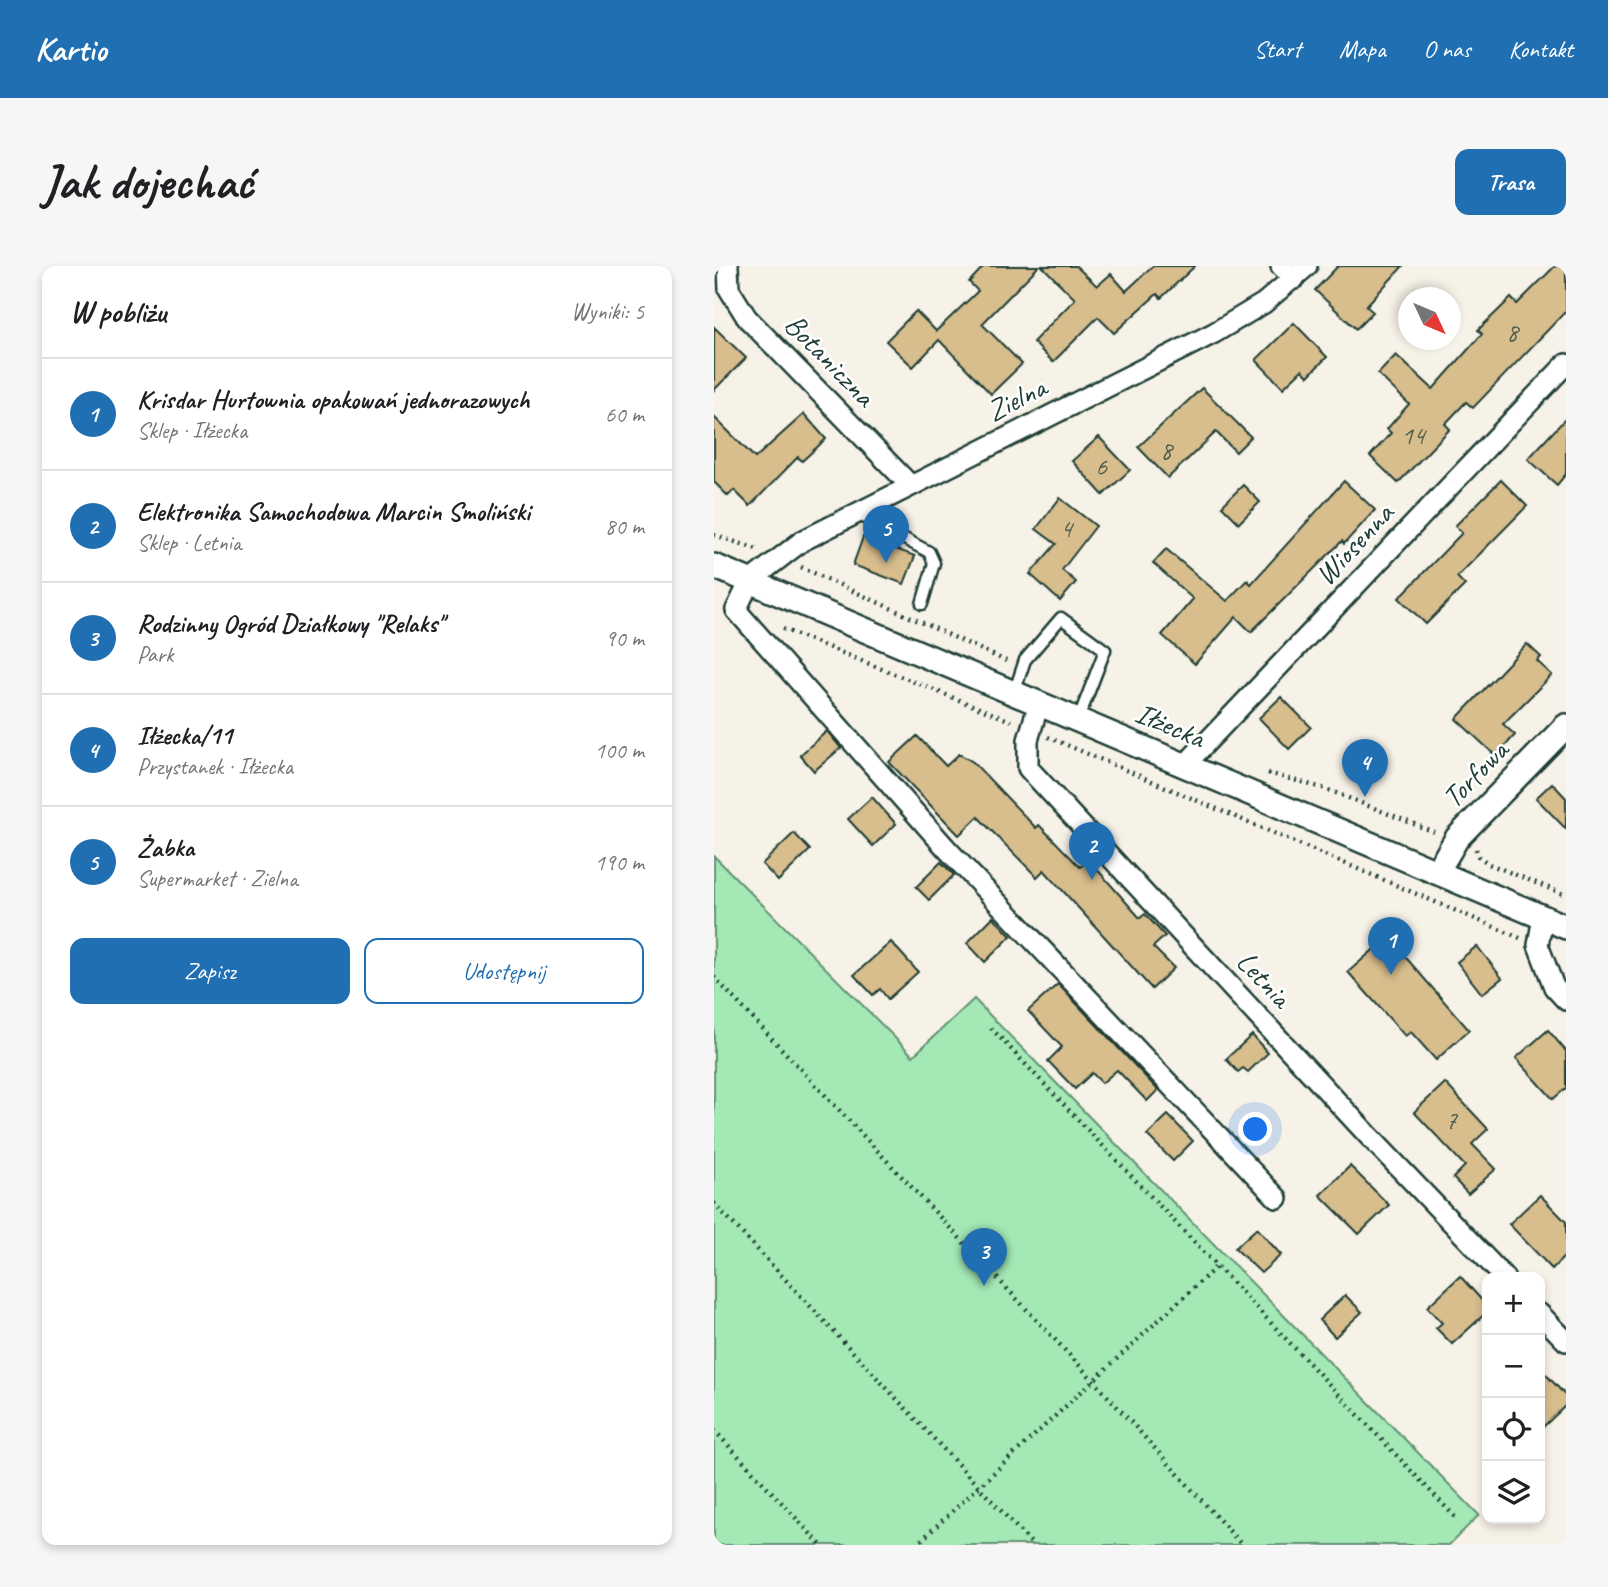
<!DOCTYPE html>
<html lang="pl">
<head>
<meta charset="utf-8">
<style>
  body { margin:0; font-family:Caveat,sans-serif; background:#f6f6f6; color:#202124 }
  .controls { position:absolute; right:21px; bottom:21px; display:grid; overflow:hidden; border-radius:14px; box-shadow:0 4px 10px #0003 }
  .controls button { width:63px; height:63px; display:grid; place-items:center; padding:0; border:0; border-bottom:2px solid #e0e0e0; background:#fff; color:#202124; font:35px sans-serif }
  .compass { position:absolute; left:684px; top:21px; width:63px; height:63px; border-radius:50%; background:#fff; box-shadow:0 4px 10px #0003; rotate:134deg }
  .you { position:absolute; left:542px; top:864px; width:24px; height:24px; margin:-18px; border:5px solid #fff; border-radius:50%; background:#1a73e8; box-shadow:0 0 0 10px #1a73e833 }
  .badge { display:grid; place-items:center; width:46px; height:46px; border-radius:50%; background:#1f6fb2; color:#fff; font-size:23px; font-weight:700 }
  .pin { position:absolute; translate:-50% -58px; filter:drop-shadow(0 2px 4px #0008) }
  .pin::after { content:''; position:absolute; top:37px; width:24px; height:21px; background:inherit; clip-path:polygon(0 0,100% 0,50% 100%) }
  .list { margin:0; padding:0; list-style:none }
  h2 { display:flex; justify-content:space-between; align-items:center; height:91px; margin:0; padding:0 28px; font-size:30px }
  h2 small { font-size:23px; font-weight:400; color:#757577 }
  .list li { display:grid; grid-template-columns:46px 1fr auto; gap:21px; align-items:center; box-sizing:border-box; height:112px; padding:0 28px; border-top:2px solid #e0e0e0 }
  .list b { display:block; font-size:26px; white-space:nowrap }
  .list p { margin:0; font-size:23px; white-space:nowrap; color:#757577 }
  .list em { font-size:23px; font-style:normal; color:#757577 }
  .actions { display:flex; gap:14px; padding:21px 28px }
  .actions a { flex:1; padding:16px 0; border:2px solid #1f6fb2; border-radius:14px; text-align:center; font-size:24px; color:#1f6fb2 }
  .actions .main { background:#1f6fb2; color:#fff }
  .icon { flex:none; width:38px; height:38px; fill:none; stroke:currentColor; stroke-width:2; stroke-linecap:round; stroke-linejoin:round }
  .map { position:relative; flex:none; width:852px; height:1279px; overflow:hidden; border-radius:14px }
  header { display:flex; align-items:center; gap:42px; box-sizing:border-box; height:98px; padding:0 35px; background:#1f6fb2; color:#fff }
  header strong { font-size:33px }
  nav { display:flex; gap:38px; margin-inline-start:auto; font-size:24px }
  .intro { display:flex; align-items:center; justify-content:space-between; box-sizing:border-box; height:168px; padding:0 42px }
  h1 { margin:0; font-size:49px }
  .button { padding:18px 32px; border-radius:14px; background:#1f6fb2; color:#fff; font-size:24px; font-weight:700 }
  main { display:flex; gap:42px; padding:0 42px }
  aside { flex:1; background:#fff; border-radius:14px; box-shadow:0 4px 10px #0003 }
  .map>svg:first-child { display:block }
</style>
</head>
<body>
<header>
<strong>Kartio</strong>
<nav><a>Start</a><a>Mapa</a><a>O nas</a><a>Kontakt</a></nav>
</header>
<div class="intro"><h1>Jak dojechać</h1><a class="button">Trasa</a></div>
<main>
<aside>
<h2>W pobliżu<small>Wyniki: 5</small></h2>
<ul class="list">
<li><span class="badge">1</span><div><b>Krisdar Hurtownia opakowań jednorazowych</b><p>Sklep · Iłżecka</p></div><em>60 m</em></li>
<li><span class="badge">2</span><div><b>Elektronika Samochodowa Marcin Smoliński</b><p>Sklep · Letnia</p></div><em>80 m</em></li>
<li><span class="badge">3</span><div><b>Rodzinny Ogród Działkowy &quot;Relaks&quot;</b><p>Park</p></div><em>90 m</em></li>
<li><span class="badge">4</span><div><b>Iłżecka/11</b><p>Przystanek · Iłżecka</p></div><em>100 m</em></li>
<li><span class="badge">5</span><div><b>Żabka</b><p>Supermarket · Zielna</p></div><em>190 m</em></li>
</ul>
<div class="actions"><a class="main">Zapisz</a><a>Udostępnij</a></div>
</aside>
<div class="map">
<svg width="852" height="1279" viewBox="0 0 852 1279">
  <rect width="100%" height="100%" fill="#f7f2e8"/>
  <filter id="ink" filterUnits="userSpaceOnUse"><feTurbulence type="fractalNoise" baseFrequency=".0143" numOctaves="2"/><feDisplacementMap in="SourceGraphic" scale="14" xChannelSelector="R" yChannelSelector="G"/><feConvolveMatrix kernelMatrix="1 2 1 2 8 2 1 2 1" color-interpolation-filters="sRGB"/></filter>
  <g filter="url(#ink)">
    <polygon fill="#a3e8b5" stroke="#619274" stroke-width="2" points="0,590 199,790 260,733 765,1249 735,1279 0,1279"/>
    <g fill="#d8bd8d" stroke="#1f3d34" stroke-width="2">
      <polygon points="270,0 325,0 268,58 308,98 277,128 225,74 199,101 172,75 202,45 222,65 264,25 255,16"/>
      <polygon points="328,0 362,0 383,20 397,8 412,25 439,0 481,0 447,32 443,28 400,67 384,51 339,96 319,76 361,33"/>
      <polygon points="624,0 689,0 652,40 659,46 642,63 601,24"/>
      <polygon points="841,0 852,0 852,45 759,142 752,136 731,158 736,163 684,217 656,190 677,167 673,163 695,138 664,108 682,89 719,123 768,68 764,64 797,32 803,38"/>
      <polygon points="580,57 613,91 594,110 588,104 569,122 542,94"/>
      <polygon points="0,61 32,92 0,124"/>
      <polygon points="488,122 537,171 522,186 502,166 454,212 424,181"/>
      <polygon points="90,148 112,173 88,195 84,191 36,240 20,224 14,230 0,216 0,151 41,192"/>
      <polygon points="852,152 852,208 843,219 814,193"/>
      <polygon points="385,171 416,204 389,229 358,195"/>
      <polygon points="787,214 813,240 743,311 751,319 712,358 685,332 748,267 741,260"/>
      <polygon points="630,215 661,244 630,278 628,275 537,366 522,351 481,398 448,369 479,333 439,297 452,283 513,335 533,314 537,318"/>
      <polygon points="529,219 546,236 525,257 508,240"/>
      <polygon points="346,232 382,260 348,304 362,316 346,335 316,308 342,278 322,263"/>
      <polygon points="149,271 201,290 190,318 139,299"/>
      <polygon points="813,378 827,391 823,395 838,409 789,458 801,469 782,490 742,453"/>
      <polygon points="567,431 597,461 575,483 545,452"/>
      <polygon points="113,465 127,482 100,505 86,489"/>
      <polygon points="203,470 232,500 245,488 259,496 322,562 325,559 366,601 375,594 426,652 431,648 451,670 439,681 460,702 438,723 330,604 323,611 264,551 245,569 175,496"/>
      <polygon points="838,517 852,532 852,563 822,532"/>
      <polygon points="158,531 182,558 159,580 134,553"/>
      <polygon points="80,567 96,584 64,615 48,598"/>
      <polygon points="227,596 240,609 215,634 202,621"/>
      <polygon points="279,651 297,670 271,696 253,677"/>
      <polygon points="674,671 755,764 722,794 697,766 691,770 634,706"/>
      <polygon points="177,676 204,706 174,733 166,723 159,729 140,709"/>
      <polygon points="763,680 788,712 768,728 743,696"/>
      <polygon points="344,718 444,824 433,835 403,804 388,817 378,807 361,823 334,795 348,781 314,745"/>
      <polygon points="834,764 852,785 852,822 839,833 802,792"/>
      <polygon points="538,769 554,787 534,806 529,802 524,806 512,793"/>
      <polygon points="731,817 774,863 758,878 782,903 754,928 739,912 751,900 700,846"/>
      <polygon points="454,849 479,875 459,895 433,869"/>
      <polygon points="636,900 675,939 645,968 606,929"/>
      <polygon points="826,929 852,956 852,989 838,1003 795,958"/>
      <polygon points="543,962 567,989 547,1007 521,982"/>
      <polygon points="746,1010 773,1040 773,1046 738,1078 722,1062 728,1057 713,1041"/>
      <polygon points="631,1029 648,1046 621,1071 605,1054"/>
      <polygon points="826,1102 852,1130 852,1139 826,1164"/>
    </g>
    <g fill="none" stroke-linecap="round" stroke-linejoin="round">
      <defs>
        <g id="service">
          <polyline points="144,248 215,286 220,297 208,338"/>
          <polyline points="300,427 311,394 347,352 391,384 364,454"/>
        </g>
        <g id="minor">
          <polyline points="14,0 15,23 33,52 196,219"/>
          <polyline points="567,0 580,13"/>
          <polyline points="325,437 314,474 314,502 654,869 790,1011"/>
          <polyline points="471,499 852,98"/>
          <polyline points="829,651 824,679 840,721 852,734"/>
          <polyline points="563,932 232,582 22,344 36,315 88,275 500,67 550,37 593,0"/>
          <polyline points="826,1048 852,1075"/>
        </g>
        <g id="tertiary">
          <polyline points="0,300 852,661"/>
          <polyline points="723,606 743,572 852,460"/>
        </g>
      </defs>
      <use href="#service" stroke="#1f3d34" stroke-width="15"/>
      <use href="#minor" stroke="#1f3d34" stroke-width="24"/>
      <use href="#tertiary" stroke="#1f3d34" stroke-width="28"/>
      <g stroke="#1f3d34" stroke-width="4.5" stroke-dasharray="2 5" stroke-linecap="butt">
        <polyline points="0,269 43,283"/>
        <polyline points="87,301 292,395"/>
        <polyline points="69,363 297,455"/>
        <polyline points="334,471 806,672"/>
        <polyline points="554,507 612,523 720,566"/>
        <polyline points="762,583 764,590 775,598 852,629"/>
        <polyline points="0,711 379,1114 528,1279"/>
        <polyline points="277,762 742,1252"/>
        <polyline points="0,937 319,1279"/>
        <polyline points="0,1164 107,1279"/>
        <polyline points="202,1279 502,1001"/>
      </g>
      <use href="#service" stroke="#fff" stroke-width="10"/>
      <use href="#minor" stroke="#fff" stroke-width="19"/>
      <use href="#tertiary" stroke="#fff" stroke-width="23"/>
    </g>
  </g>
  <g text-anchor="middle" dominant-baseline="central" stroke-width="5" stroke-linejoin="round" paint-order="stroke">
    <g font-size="26" fill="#4d5d4a">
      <text x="798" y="66">8</text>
      <text x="699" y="169">14</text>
      <text x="452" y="184">8</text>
      <text x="387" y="200">6</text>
      <text x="352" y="262">4</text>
      <text x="737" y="854">7</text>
    </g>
    <g font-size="30" fill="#1f3d34" stroke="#fff">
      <text transform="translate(116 94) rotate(46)">Botaniczna</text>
      <text transform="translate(302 133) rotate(-27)">Zielna</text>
      <text transform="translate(640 278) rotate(-47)">Wiosenna</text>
      <text transform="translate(456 459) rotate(23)">Iłżecka</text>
      <text transform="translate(761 508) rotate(-46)">Torfowa</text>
      <text transform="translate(550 713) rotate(47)">Letnia</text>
    </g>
  </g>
</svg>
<div class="controls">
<button>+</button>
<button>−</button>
<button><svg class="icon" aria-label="locate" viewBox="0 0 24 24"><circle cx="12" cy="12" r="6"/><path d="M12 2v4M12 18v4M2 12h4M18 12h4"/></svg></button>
<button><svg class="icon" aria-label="layers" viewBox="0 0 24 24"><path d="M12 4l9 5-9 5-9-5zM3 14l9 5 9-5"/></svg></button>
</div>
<svg class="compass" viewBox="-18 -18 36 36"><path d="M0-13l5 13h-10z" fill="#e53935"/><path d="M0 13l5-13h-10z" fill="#757577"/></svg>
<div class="you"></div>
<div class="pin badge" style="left:677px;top:709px">1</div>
<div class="pin badge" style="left:378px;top:614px">2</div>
<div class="pin badge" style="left:270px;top:1020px">3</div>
<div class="pin badge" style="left:651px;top:531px">4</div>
<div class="pin badge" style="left:172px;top:297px">5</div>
</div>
</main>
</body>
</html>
